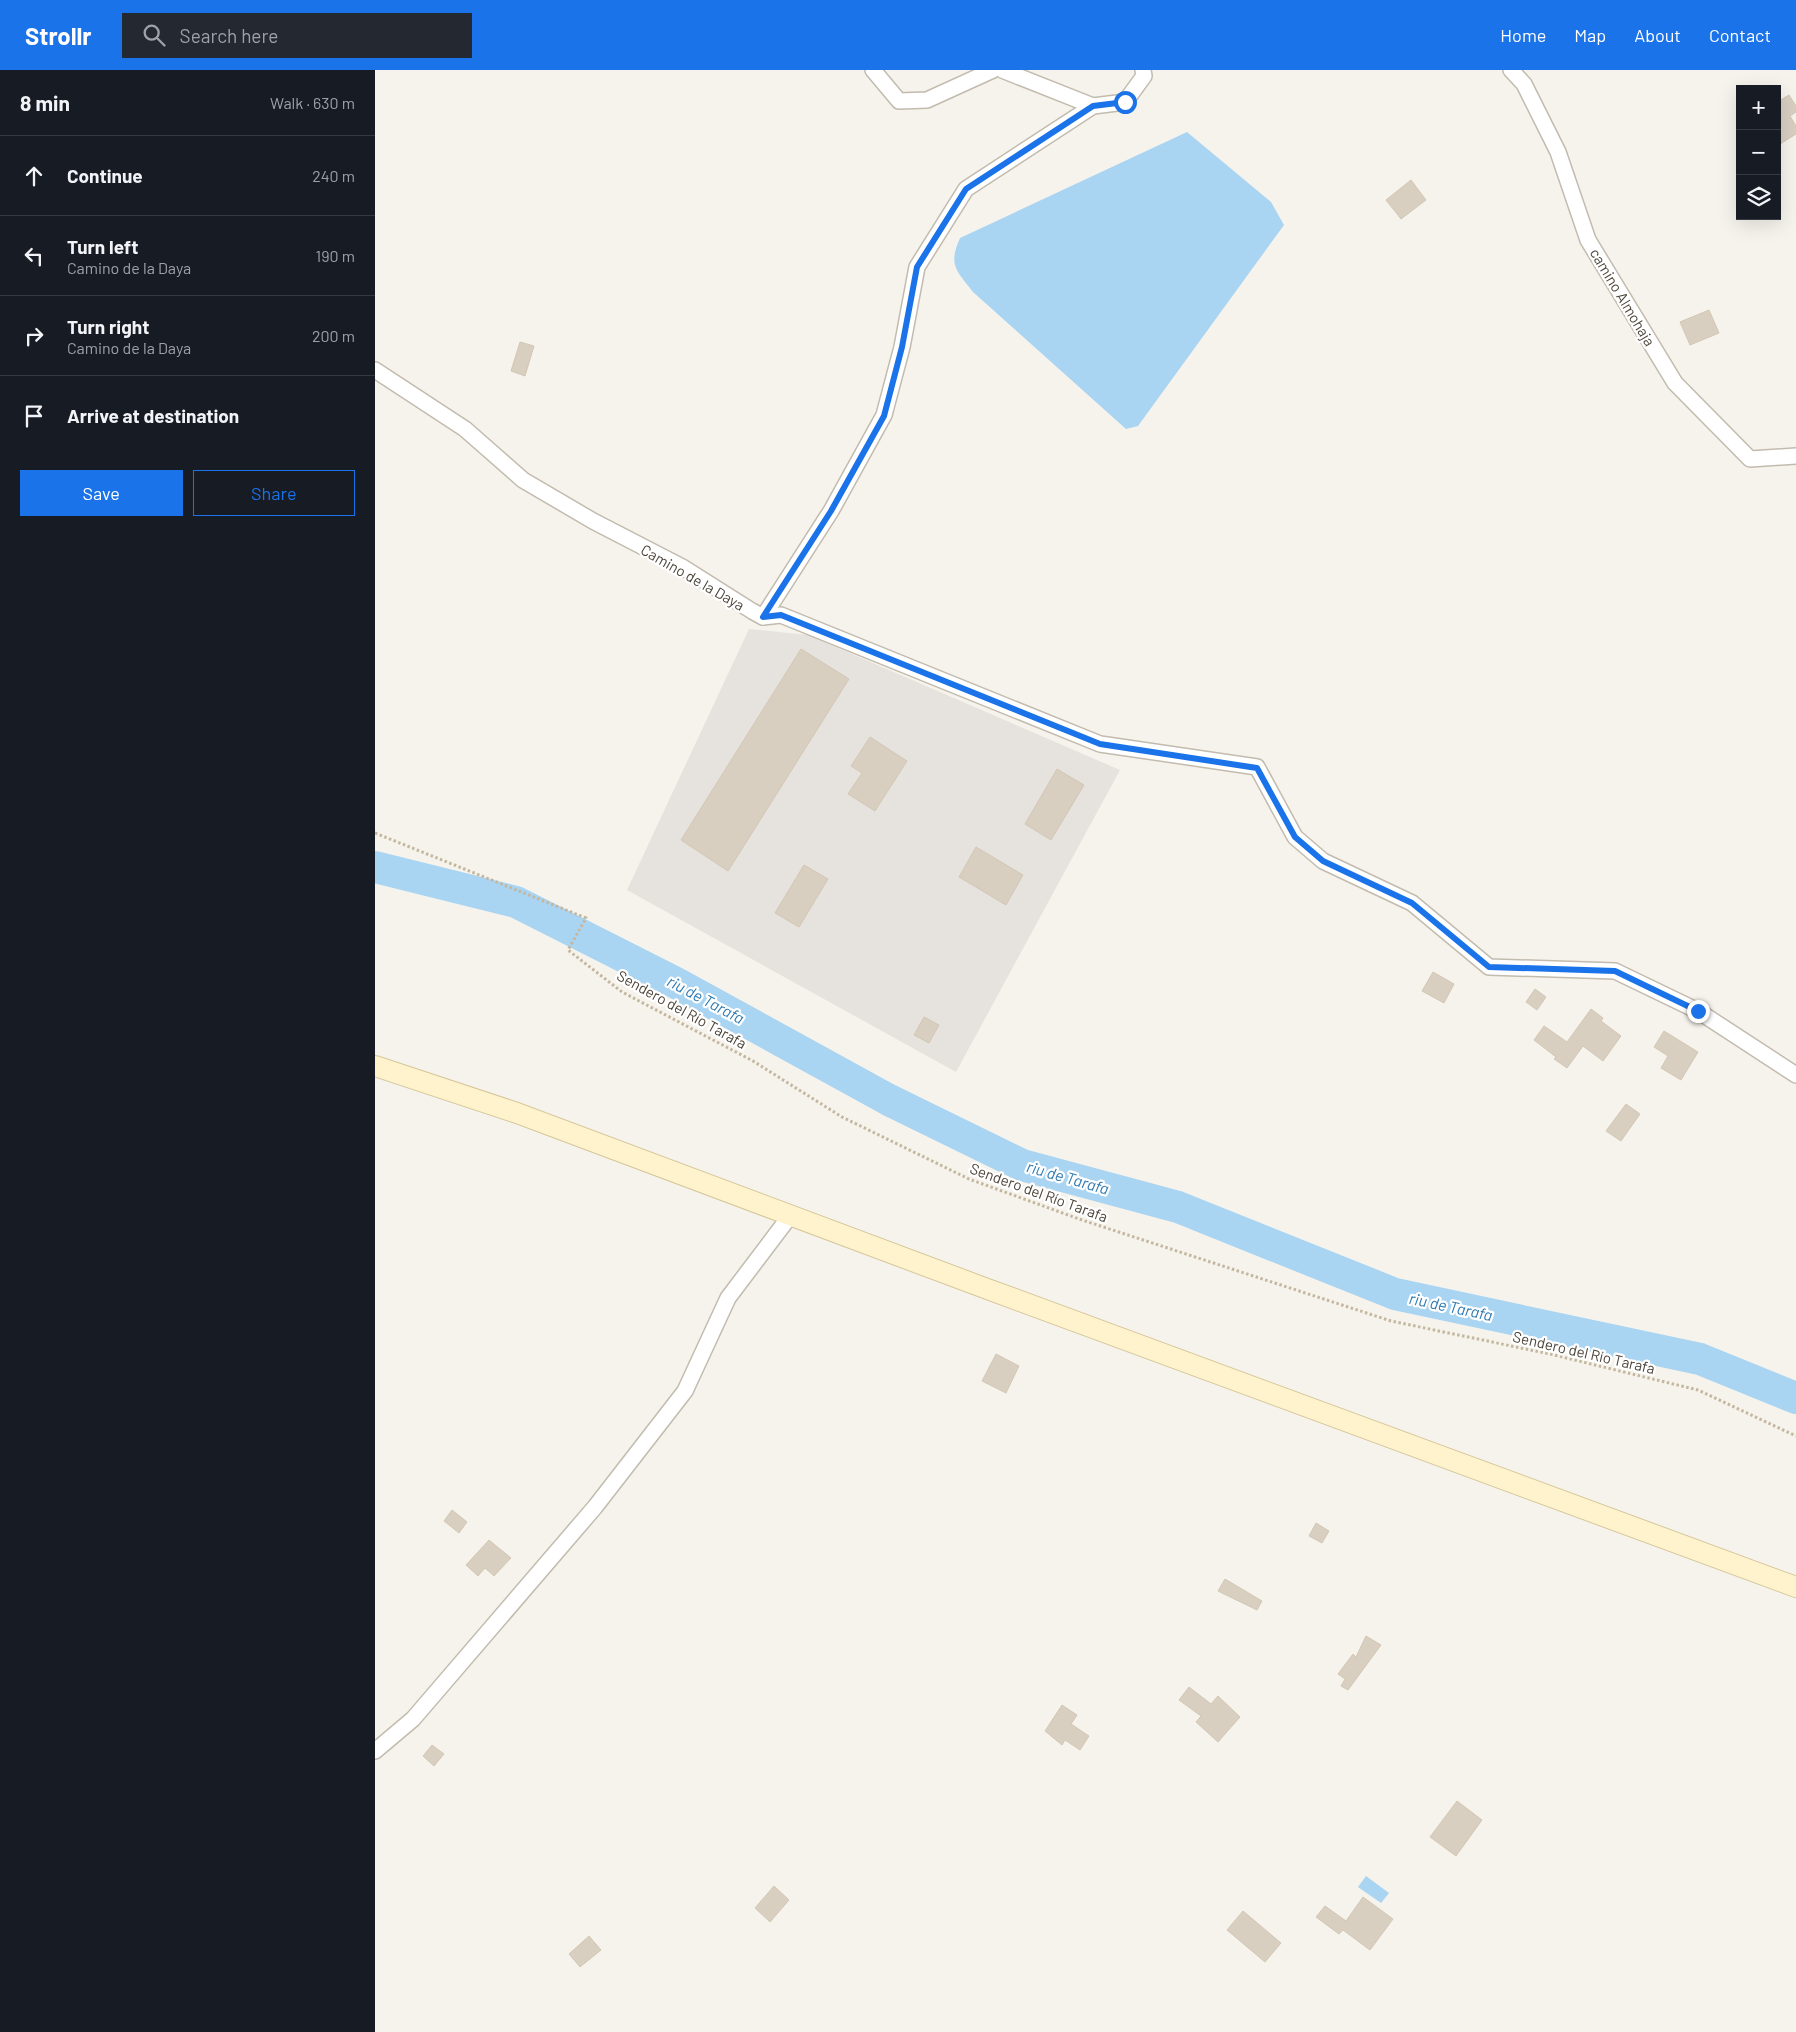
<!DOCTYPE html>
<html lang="en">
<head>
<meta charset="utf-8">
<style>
  body { margin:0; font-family:Barlow,sans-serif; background:#242831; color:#f1f3f6 }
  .controls { position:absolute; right:15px; top:15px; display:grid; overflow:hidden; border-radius:0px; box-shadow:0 5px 20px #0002 }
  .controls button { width:45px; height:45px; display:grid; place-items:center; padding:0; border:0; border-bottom:1px solid #363941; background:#171b24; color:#f1f3f6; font:25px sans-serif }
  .stop { position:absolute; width:15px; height:15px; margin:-11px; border:4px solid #1a73e8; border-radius:50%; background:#fff }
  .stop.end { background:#1a73e8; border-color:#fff; box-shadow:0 1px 5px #0008 }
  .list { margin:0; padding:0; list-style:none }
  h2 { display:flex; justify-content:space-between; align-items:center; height:65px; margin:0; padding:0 20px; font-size:21px }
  h2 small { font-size:16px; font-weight:400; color:#9ea1a6 }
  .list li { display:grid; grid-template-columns:32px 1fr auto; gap:15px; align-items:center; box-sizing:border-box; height:80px; padding:0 20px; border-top:1px solid #363941 }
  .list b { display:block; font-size:19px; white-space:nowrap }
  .list p { margin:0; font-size:16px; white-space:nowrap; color:#9ea1a6 }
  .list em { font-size:16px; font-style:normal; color:#9ea1a6 }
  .actions { display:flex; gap:10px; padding:15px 20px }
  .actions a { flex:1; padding:11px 0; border:1px solid #1a73e8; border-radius:0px; text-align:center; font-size:18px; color:#1a73e8 }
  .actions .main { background:#1a73e8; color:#fff }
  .icon { flex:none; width:28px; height:28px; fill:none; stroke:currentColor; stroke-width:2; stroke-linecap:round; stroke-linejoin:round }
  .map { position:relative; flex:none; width:1421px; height:1962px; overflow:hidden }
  header { display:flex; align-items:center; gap:30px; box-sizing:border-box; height:70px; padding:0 25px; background:#1a73e8; color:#fff }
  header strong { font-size:24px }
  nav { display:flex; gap:28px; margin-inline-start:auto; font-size:18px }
  .search { width:350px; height:45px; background:#242831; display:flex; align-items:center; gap:12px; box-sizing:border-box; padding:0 18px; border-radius:0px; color:#9ea1a6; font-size:19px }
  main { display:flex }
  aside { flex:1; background:#171b24 }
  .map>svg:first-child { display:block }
</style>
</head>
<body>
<header>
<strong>Strollr</strong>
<div class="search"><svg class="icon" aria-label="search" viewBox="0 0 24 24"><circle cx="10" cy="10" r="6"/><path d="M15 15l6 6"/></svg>Search here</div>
<nav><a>Home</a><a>Map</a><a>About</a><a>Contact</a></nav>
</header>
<main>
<aside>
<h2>8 min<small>Walk · 630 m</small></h2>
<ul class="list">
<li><svg class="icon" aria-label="ahead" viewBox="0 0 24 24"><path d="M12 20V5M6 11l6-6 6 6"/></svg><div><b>Continue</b></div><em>240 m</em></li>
<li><svg class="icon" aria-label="left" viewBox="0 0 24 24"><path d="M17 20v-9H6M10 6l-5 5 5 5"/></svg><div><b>Turn left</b><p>Camino de la Daya</p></div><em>190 m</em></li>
<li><svg class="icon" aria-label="right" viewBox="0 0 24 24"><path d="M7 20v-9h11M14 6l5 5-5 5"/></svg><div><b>Turn right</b><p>Camino de la Daya</p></div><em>200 m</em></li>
<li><svg class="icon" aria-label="arrive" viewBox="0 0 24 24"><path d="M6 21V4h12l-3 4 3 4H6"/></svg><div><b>Arrive at destination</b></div></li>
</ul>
<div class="actions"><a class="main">Save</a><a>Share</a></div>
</aside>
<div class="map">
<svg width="1421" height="1962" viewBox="0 0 1421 1962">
  <rect width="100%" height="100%" fill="#f6f3ec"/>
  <polygon fill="#e6e2dd" points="374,559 433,565 745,700 581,1002 252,820"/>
  <g fill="#a9d4f2">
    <path d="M812 62 896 132 909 155 763 356 751 359 598 222C581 200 573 195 585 168Z"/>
    <polygon points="991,1806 1014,1823 1006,1833 983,1817"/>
  </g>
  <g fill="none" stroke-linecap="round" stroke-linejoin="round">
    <polyline stroke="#a9d4f2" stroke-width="32" points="0,797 141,832 301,913 514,1030 647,1095 803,1137 1020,1224 1325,1289 1421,1328"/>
  </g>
  <g fill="#d8cfc1" stroke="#d3c7b4">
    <polygon points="1414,25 1421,36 1421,42 1415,46 1421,56 1421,64 1402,76 1402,28 1404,31"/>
    <polygon points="1036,110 1051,130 1026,149 1011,130"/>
    <polygon points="1334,240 1344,263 1315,275 1305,252"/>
    <polygon points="145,272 159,276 150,306 136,301"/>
    <polygon points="426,579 474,609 353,801 306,770"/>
    <polygon points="495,667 532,691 500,741 473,724 487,703 476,696"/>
    <polygon points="682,699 709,715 676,770 650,754"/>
    <polygon points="601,777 648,805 631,835 584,807"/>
    <polygon points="429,795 453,809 424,857 400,843"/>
    <polygon points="1058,902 1079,914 1069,933 1047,921"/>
    <polygon points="1160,919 1171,927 1162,940 1151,932"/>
    <polygon points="1216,939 1228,948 1226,951 1246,966 1228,991 1208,976 1192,998 1179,989 1181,987 1159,970 1169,956 1192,972"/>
    <polygon points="549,947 564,955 554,973 539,965"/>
    <polygon points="1289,961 1323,982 1306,1010 1286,998 1293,986 1279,977"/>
    <polygon points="1251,1034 1265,1044 1246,1071 1231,1061"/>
    <polygon points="621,1284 644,1296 631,1323 607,1311"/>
    <polygon points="77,1440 92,1452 84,1463 69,1451"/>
    <polygon points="941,1453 954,1461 947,1473 934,1466"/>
    <polygon points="114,1470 136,1488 119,1506 110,1498 103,1506 91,1495"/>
    <polygon points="850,1509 887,1531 882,1540 843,1521"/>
    <polygon points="991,1566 1006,1575 973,1620 966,1616 970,1609 963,1604 978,1584 981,1587"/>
    <polygon points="814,1617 836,1634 843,1626 865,1647 843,1672 821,1652 826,1646 804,1630"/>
    <polygon points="687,1635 702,1645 696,1654 714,1666 705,1680 690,1670 687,1675 670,1661"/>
    <polygon points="57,1675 69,1684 59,1696 48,1686"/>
    <polygon points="1082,1731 1107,1750 1081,1786 1055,1767"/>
    <polygon points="399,1816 414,1830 395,1852 380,1838"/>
    <polygon points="988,1827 1018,1849 995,1880 968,1860 964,1864 941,1847 950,1836 971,1851"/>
    <polygon points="868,1841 906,1873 890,1892 852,1860"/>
    <polygon points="214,1866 226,1880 205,1897 194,1884"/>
  </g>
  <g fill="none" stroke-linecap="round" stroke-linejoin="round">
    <defs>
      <g id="minor">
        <polyline points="498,0 524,31 552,30 618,0"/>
        <polyline points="627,0 718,36 750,32 769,6 768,0"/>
        <polyline points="1136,0 1149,14 1183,82 1213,170 1300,313 1375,389 1421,386"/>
        <polyline points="0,300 90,359 148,410 218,451 309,498 377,541 388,547 406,545 725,674 882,697 920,767 948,791 1037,833 1114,897 1240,901 1323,941 1421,1005"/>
        <polyline points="388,547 456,441 509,345 527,277 542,197 591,119 718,36"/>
        <polyline points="0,1681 38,1649 220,1437 310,1321 353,1228 415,1146"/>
      </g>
      <polyline id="secondary" points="0,996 142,1043 607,1217 1421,1517"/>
    </defs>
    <use href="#minor" stroke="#c2bbae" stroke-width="18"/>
    <use href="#secondary" stroke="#d6c79b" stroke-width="22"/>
    <polyline stroke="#c4b79f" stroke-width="3" stroke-dasharray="2.5 2.5" stroke-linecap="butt" points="0,763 211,848 193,880 247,922 378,991 467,1047 594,1109 704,1149 1016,1251 1175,1284 1323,1320 1421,1366"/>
    <use href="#minor" stroke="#fff" stroke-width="15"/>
    <use href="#secondary" stroke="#fff3cd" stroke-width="20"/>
  </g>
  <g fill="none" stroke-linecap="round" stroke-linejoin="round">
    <polyline stroke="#1a73e8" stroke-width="6" points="750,32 718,36 591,119 542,197 527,277 509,346 456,441 388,547 406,545 725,674 882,698 920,767 948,791 1037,833 1114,897 1240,901 1323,941"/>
  </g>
  <g text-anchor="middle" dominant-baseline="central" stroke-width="4.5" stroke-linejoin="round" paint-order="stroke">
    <g font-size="15" fill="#4b4439" stroke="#fff">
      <text transform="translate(1248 227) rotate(59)">camino Almohaja</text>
      <text transform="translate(318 507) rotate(30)">Camino de la Daya</text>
      <text transform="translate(307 939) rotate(29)">Sendero del Río Tarafa</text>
      <text transform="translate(664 1122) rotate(20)">Sendero del Río Tarafa</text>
      <text transform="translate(1209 1282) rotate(13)">Sendero del Río Tarafa</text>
    </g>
    <g font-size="16" font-style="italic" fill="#2e7ab2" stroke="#fff">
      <text transform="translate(331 929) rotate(28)">riu de Tarafa</text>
      <text transform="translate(693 1107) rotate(16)">riu de Tarafa</text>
      <text transform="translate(1076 1236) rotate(12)">riu de Tarafa</text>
    </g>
  </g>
</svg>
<div class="controls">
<button>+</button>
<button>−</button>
<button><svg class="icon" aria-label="layers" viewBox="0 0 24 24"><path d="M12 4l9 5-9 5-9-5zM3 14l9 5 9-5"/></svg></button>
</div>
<div class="stop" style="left:750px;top:32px"></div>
<div class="stop end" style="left:1323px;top:941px"></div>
</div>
</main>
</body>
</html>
